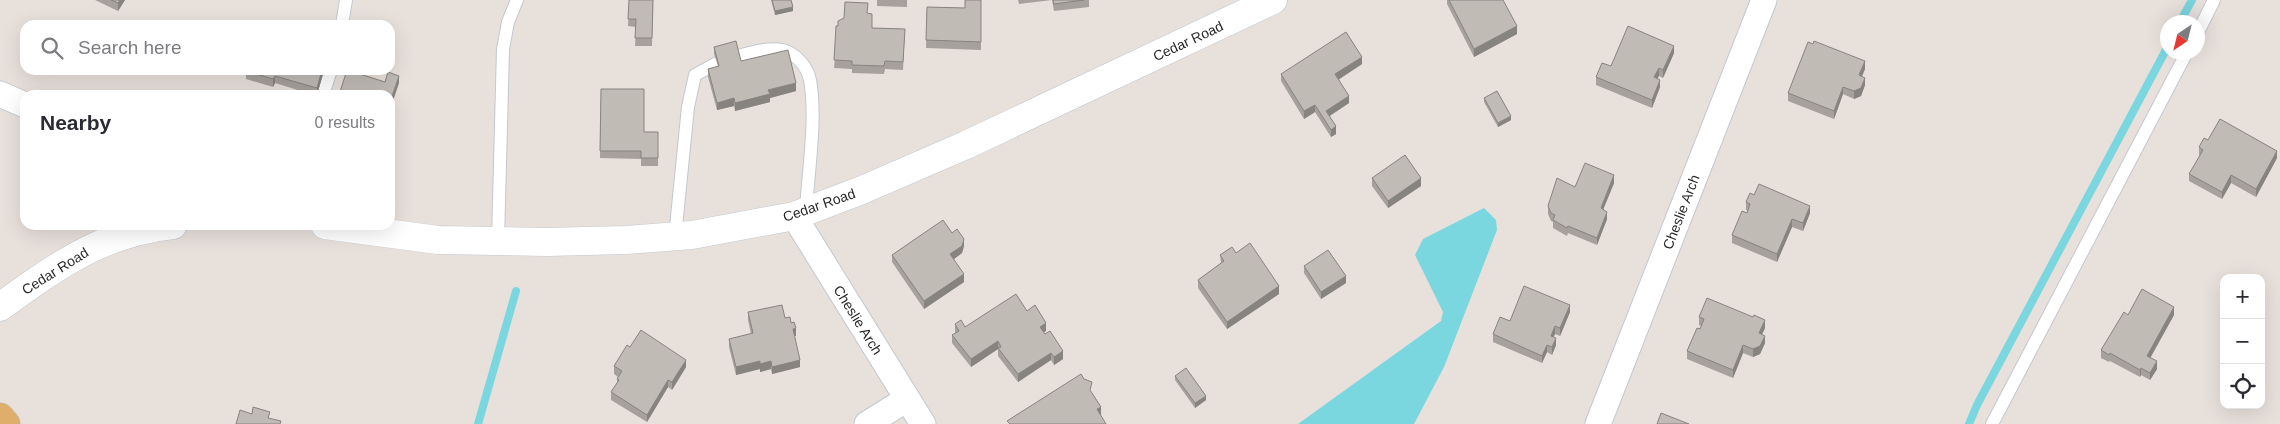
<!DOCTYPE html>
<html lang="en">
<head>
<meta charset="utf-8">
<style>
  body { margin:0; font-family:Arial,sans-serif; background:#f7f7f7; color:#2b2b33 }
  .controls { position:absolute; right:15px; bottom:15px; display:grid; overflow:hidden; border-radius:10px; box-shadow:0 5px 20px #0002 }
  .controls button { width:45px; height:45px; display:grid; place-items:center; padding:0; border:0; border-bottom:1px solid #e1e1e2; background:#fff; color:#2b2b33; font:25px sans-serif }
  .compass { position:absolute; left:2160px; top:15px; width:45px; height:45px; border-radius:50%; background:#fff; box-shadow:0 5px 20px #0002; rotate:215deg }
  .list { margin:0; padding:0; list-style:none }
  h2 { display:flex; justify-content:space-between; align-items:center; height:65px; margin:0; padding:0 20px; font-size:21px }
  h2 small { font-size:16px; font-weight:400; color:#7c7c81 }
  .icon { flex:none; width:28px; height:28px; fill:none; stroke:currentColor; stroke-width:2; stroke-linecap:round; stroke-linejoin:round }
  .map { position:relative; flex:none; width:2280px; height:424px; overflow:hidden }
  .search { position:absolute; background:#fff; box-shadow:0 5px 20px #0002; left:20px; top:20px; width:375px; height:55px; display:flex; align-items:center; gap:12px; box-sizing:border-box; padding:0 18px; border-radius:15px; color:#7c7c81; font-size:19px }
  .panel { position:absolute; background:#fff; box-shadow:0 5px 20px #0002; left:20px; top:90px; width:375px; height:140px; border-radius:15px }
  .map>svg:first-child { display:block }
</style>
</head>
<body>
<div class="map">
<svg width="2280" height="424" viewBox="0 0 2280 424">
  <rect width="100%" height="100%" fill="#e8e0db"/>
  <polygon fill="#7ad6df" points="1484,208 1496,220 1497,230 1444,367 1414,424 1298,424 1441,321 1443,312 1415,255 1423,239"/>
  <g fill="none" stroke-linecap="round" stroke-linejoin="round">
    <g stroke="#7ad6df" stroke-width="8">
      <polyline points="2180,22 2192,0"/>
      <polyline points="478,424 516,291"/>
      <polyline points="1969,424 1977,405 2168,46"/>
    </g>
    <defs>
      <g id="lane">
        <polyline points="342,25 346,0"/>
        <polyline points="2198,32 2214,0"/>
        <path d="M738 56C752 52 776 45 790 53 800 59 808 69 810 80 817 119 808 171 806 211"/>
        <polyline points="323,95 331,70"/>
        <polyline points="675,237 688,107 695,75 717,63"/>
        <polyline points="498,240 503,49 508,22 517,0"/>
        <polyline points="1992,424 2187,52"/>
      </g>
      <g id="street">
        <polyline points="0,94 25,105"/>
        <polyline points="794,216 923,424"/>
        <polyline points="867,424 907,399"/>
        <polyline points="1598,424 1764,0"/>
      </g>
      <g id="secondary">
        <polyline points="325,225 438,240 547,242 626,240 692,235 794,216 862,190 966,145 1273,0"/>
        <path d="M0 307C55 267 103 232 173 225"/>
      </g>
      <polyline id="primary" points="0,417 6,424"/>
    </defs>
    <use href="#lane" stroke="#c3c8d0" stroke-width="14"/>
    <use href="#street" stroke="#c3c8d0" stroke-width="27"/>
    <use href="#secondary" stroke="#c3c8d0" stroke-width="29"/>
    <use href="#primary" stroke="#bebebe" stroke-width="29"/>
    <use href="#lane" stroke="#fff" stroke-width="12"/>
    <use href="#street" stroke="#fff" stroke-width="25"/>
    <use href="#secondary" stroke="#fff" stroke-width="28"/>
    <use href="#primary" stroke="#dfae6a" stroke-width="28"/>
  </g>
  <g fill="#a6a19d">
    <polygon points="95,0 125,0 118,11"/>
    <polygon points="629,0 653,0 652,46 635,46 636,27 628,26"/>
    <polygon points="771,0 791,0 793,11 775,15"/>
    <polygon points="877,0 907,0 907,7 877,6"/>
    <polygon points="981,0 981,50 926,48 927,7 965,8"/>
    <polygon points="1018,0 1089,0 1089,7 1054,11 1052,0 1019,4"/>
    <polygon points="1447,0 1449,0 1517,34 1474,57 1447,4"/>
    <polygon points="867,13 872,28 905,29 903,70 885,69 884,74 852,73 852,69 834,68 838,26"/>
    <polygon points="714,47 796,91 770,98 770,102 735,111 734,106 717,110 708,77 708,69 718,66 714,54"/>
    <polygon points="1674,53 1663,78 1659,76 1657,78 1660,87 1652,108 1596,85 1596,77 1611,66"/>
    <polygon points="1362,64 1339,79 1349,103 1330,116 1336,134 1331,137 1315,112 1304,119 1281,81 1281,74"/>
    <polygon points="1865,69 1862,76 1865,85 1861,96 1854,99 1843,94 1834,119 1788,101 1788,93"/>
    <polygon points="231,70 324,70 317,95 314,95 275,83 273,87 246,79 246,74"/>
    <polygon points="601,89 644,132 658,132 658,166 641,166 641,159 600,158"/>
    <polygon points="1484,98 1511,120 1498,127 1484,102"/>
    <polygon points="2208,140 2277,158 2256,197 2231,183 2222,199 2189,181 2189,174 2200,156 2199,155 2199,147"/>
    <polygon points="1372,178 1421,186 1388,208 1372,186"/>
    <polygon points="1614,183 1603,209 1607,219 1597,245 1568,233 1567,236 1553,228 1553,222 1551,221 1548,214 1548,206 1575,187"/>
    <polygon points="1754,195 1810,213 1803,231 1792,227 1777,262 1732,243 1732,235 1748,211 1746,210 1746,202"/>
    <polygon points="964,246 962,253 954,259 964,282 924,309 892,262 892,255"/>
    <polygon points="1236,253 1279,294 1227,329 1198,288 1198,280 1221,263 1220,255"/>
    <polygon points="1304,266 1346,283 1321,299 1304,273"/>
    <polygon points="1027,311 1046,331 1044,332 1063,359 1054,365 1051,360 1018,382 998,356 998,349 971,367 952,343 952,335 956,333 955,332 955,324 965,327"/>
    <polygon points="748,312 785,318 791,323 796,336 794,336 800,367 772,374 771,369 760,372 760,369 736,375 729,347 729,339 751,334 748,320"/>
    <polygon points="1570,312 1560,336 1555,334 1553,337 1556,345 1552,355 1547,352 1542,363 1493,342 1493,334 1510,321"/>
    <polygon points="2128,315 2174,315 2151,357 2157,369 2150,380 2141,375 2140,377 2110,361 2109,362 2101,358 2101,350"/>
    <polygon points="1699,317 1765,328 1762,334 1765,343 1760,354 1753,357 1743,353 1733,378 1687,359 1687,351 1701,326 1699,325"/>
    <polygon points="630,347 686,367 672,390 668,387 647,422 611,400 611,392 617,383 617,379 618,377 614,374 614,366"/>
    <polygon points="1175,376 1206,400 1195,408 1175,380"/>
  </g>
  <g fill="#87837f">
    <polygon points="120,0 125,0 118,11 118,3"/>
    <polygon points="793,7 793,11 775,15 775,11"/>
    <polygon points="1517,26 1517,34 1474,57 1474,49"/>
    <polygon points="1674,46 1674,53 1663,78 1663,70"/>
    <polygon points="1362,57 1362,64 1335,82 1335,74"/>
    <polygon points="1865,61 1865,69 1859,83 1859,75"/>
    <polygon points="1659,68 1659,76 1654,85 1654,77"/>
    <polygon points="322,70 324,70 317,95 317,88"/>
    <polygon points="275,76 275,83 273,87 273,79"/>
    <polygon points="399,76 399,83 390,110 390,102"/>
    <polygon points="1865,78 1865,85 1861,96 1854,99 1854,91"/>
    <polygon points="1660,80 1660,87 1652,108 1652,100"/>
    <polygon points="796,83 796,91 770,98 770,102 735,111 735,103 768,90"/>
    <polygon points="1843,87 1843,94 1834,119 1834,111"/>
    <polygon points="1349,96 1349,103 1326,118 1326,111"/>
    <polygon points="734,98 734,106 717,110 717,103"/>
    <polygon points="1315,105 1315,112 1304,119 1304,111"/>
    <polygon points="1511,116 1511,120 1498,127 1498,123"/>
    <polygon points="1336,126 1336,134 1331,137 1331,130"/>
    <polygon points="2277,151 2277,158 2256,197 2256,189"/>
    <polygon points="1614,175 1614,183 1601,215 1601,208"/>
    <polygon points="2231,175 2231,183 2222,199 2222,192"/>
    <polygon points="1421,178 1421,186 1388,208 1388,201"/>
    <polygon points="1810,206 1810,213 1803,231 1803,223"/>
    <polygon points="1607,212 1607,219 1597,245 1597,238"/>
    <polygon points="1792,219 1792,227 1777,262 1777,254"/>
    <polygon points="964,239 964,246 962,253 950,262 950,254"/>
    <polygon points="964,274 964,282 924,309 924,301"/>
    <polygon points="1346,276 1346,283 1321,299 1321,292"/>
    <polygon points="1279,286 1279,294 1227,329 1227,322"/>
    <polygon points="1570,305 1570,312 1560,336 1560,328"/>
    <polygon points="2174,307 2174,315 2147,363 2147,356"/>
    <polygon points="1765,320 1765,328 1759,341 1759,333"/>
    <polygon points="1046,323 1046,331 1040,334 1040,327"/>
    <polygon points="1555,326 1555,334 1551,343 1551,336"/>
    <polygon points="796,328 796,336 793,336 793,329"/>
    <polygon points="1765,336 1765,343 1760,354 1753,357 1753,349"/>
    <polygon points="1556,338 1556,345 1552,355 1552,347"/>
    <polygon points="998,341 998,349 971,367 971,359"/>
    <polygon points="1547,345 1547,352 1542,363 1542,356"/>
    <polygon points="1743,345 1743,353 1733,378 1733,370"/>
    <polygon points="1063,351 1063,359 1054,365 1054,357"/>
    <polygon points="1051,353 1051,360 1018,382 1018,374"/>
    <polygon points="686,360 686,367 672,390 672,382"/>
    <polygon points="800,360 800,367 772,374 772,367"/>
    <polygon points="760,361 760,369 736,375 736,367"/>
    <polygon points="771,361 771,369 760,372 760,364"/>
    <polygon points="2157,361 2157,369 2150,380 2150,373"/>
    <polygon points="2141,368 2141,375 2140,377 2140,370"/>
    <polygon points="668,380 668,387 647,422 647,415"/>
    <polygon points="1206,396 1206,400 1195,408 1195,403"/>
    <polygon points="1101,407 1101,415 1097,417 1097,409"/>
  </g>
  <g fill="#c1bbb6" stroke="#87837f">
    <polygon points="111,0 120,0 118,3"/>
    <polygon points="629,0 653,0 652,38 635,38 636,19 628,19"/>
    <polygon points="772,0 791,0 793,7 775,11"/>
    <polygon points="965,0 981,0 981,42 926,40 927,7 965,8"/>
    <polygon points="1053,0 1084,0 1054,4"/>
    <polygon points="1449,0 1503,0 1517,26 1474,49"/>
    <polygon points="845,2 868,3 867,13 872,14 872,28 905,29 903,62 885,61 884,66 852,65 852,61 834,60 836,26 838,26 838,21 844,18"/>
    <polygon points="1628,26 1674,46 1663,70 1659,68 1654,77 1660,80 1652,100 1596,77 1602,63 1611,66"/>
    <polygon points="1346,32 1362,57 1335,74 1349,96 1326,111 1336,126 1331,130 1315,105 1304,111 1281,74"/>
    <polygon points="736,41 741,61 788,50 796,83 768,90 770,94 735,103 734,98 717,103 708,69 719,66 714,47"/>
    <polygon points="1814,41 1865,61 1859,75 1865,78 1861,88 1854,91 1843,87 1834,111 1788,93 1808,42 1813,44"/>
    <polygon points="247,70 322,70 317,88 275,76 273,79 246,71"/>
    <polygon points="347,70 385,82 388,72 399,76 390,102 390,95 339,95"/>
    <polygon points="601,89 644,89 644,132 658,132 658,158 641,158 641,151 600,151"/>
    <polygon points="1497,91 1511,116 1498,123 1484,98"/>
    <polygon points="2220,119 2277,151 2256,189 2231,175 2222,192 2189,174 2203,150 2199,147 2204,138 2208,140"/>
    <polygon points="1405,155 1421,178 1388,201 1372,178"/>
    <polygon points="1585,163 1614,175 1601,208 1607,212 1597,238 1568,226 1567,228 1553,220 1555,215 1551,213 1548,206 1557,178 1575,187"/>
    <polygon points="1759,184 1810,206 1803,223 1792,219 1777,254 1732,235 1742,211 1747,213 1750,204 1746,202 1750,193 1754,195"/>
    <polygon points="943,220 952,233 957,229 964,239 962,246 950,254 964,274 924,301 892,255"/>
    <polygon points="1250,243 1279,286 1227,322 1198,280 1224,261 1220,255 1232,247 1236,253"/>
    <polygon points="1328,250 1346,276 1321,292 1304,266"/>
    <polygon points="1524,286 1570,305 1560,328 1555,326 1551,336 1556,338 1552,347 1547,345 1542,356 1493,334 1500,317 1510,321"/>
    <polygon points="2142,289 2174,307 2147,356 2157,361 2150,373 2141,368 2140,370 2110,353 2109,355 2101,350 2124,312 2128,315"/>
    <polygon points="1016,294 1027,311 1035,305 1046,323 1040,327 1045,334 1050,331 1063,351 1054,357 1051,353 1018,374 998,348 1001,347 998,341 971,359 952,335 959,331 955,324 961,320 965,327"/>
    <polygon points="1707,298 1753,317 1754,315 1765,320 1759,333 1765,336 1760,346 1753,349 1743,345 1733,370 1687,351 1697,328 1700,329 1704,319 1699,317"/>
    <polygon points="782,305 785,318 790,317 791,323 794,322 796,328 793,329 800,360 772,367 771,361 760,364 760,361 736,367 729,339 753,333 748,312"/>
    <polygon points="641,330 686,360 672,382 668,380 647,415 611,392 619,380 617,379 622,371 614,366 627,345 630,347"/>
    <polygon points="1186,368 1206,396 1195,403 1175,376"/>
    <polygon points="1081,374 1084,379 1092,382 1090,390 1101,407 1097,409 1106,424 1010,424 1007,421"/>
    <polygon points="253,407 270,412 268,418 281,421 280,424 236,424 240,410 252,414"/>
    <polygon points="1661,413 1689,424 1657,424"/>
  </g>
  <g text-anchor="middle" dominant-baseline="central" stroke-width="4" stroke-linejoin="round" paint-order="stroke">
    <g font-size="14" fill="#282828" stroke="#fff">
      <text transform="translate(1188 41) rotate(-25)">Cedar Road</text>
      <text transform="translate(819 205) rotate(-19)">Cedar Road</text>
      <text transform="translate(1681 212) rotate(-69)">Cheslie Arch</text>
      <text transform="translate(55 271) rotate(-32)">Cedar Road</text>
      <text transform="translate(858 320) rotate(58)">Cheslie Arch</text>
    </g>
  </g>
</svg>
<div class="controls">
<button>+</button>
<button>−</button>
<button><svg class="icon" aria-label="locate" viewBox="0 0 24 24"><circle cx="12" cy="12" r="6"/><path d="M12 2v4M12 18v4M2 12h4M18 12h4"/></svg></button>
</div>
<svg class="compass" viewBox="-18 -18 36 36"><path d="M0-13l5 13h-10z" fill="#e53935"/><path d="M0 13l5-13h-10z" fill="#7c7c81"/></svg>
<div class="search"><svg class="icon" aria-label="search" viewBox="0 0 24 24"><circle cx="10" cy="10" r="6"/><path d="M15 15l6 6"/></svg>Search here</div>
<section class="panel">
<h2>Nearby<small>0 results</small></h2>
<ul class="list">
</ul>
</section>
</div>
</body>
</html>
